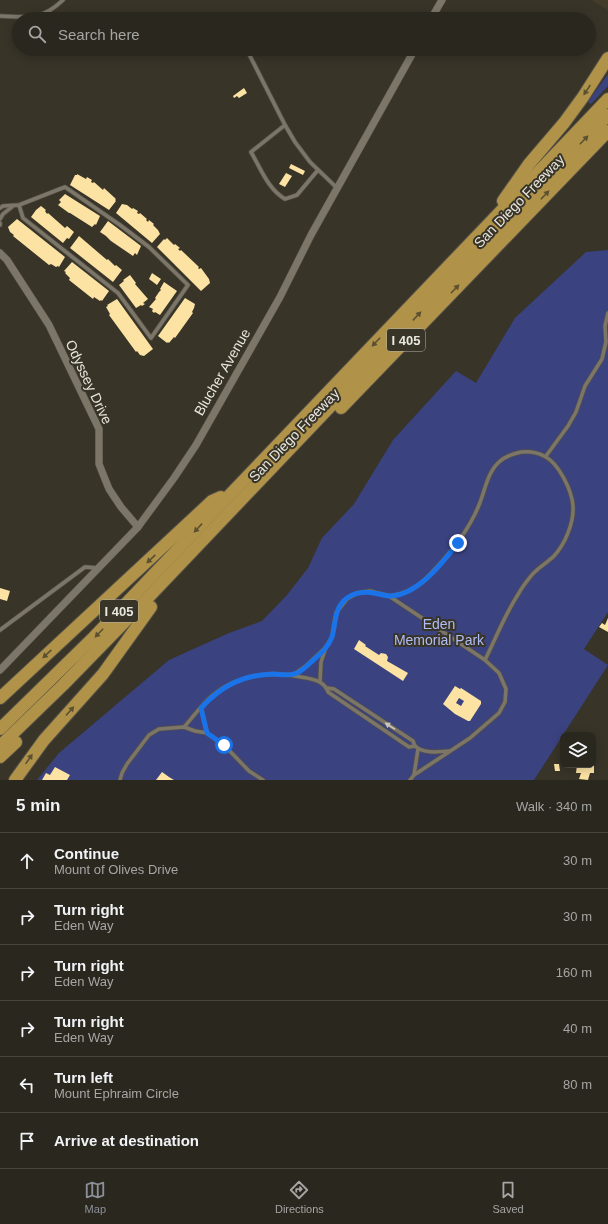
<!DOCTYPE html>
<html lang="en">
<head>
<meta charset="utf-8">
<style>
  body { margin:0; font-family:Helvetica,sans-serif; background:#322f27; color:#f1f3f6 }
  .controls { position:absolute; right:12px; bottom:12px; display:grid; overflow:hidden; border-radius:8px; box-shadow:0 2px 10px #0003 }
  .controls button { width:36px; height:36px; display:grid; place-items:center; padding:0; border:0; border-bottom:1px solid #46443c; background:#2a271e; color:#f1f3f6; font:20px sans-serif }
  .stop { position:absolute; width:12px; height:12px; margin:-9px; border:3px solid #1a73e8; border-radius:50%; background:#fff }
  .stop.end { background:#1a73e8; border-color:#fff; box-shadow:0 1px 4px #0008 }
  .list { margin:0; padding:0; list-style:none }
  h2 { display:flex; justify-content:space-between; align-items:center; height:52px; margin:0; padding:0 16px; font-size:17px }
  h2 small { font-size:13px; font-weight:400; color:#a5a5a4 }
  .list li { display:grid; grid-template-columns:26px 1fr auto; gap:12px; align-items:center; box-sizing:border-box; height:56px; padding:0 16px; border-top:1px solid #46443c }
  .list b { display:block; font-size:15px; white-space:nowrap }
  .list p { margin:0; font-size:13px; white-space:nowrap; color:#a5a5a4 }
  .list em { font-size:13px; font-style:normal; color:#a5a5a4 }
  .icon { flex:none; width:22px; height:22px; fill:none; stroke:currentColor; stroke-width:2; stroke-linecap:round; stroke-linejoin:round }
  .map { position:relative; flex:none; width:608px; height:780px; overflow:hidden }
  .search { position:absolute; background:#2a271e; box-shadow:0 2px 10px #0003; left:12px; right:12px; top:12px; height:44px; display:flex; align-items:center; gap:10px; box-sizing:border-box; padding:0 14px; border-radius:22px; color:#a5a5a4; font-size:15px }
  .sheet { height:388px; background:#2a271e }
  nav { display:flex; justify-content:space-around; align-items:center; box-sizing:border-box; height:56px; border-top:1px solid #46443c; background:#2a271e; font-size:11px; color:#a5a5a4 }
  nav a { display:grid; justify-items:center; gap:2px }
  nav .on { color:#8c9099 }
  .map>svg:first-child { display:block }
</style>
</head>
<body>
<div class="map">
<svg width="608" height="780" viewBox="0 0 608 780">
  <rect width="100%" height="100%" fill="#383428"/>
  <polygon fill="#433c2b" points="591,0 608,0 608,10"/>
  <g fill="#3a4380">
    <polygon points="608,74 608,86 591,104 588,102"/>
    <polygon points="608,250 608,612 584,649 608,665 534,780 37,780 59,753 169,660 229,633 262,621 287,595 308,568 322,538 354,504 393,440 456,371 476,383 515,318 586,252"/>
  </g>
  <g fill="#fce2a3" fill-rule="evenodd">
    <polygon points="244,88 247,93 239,98 237,96 234,98 233,96"/>
    <polygon points="291,164 305,171 303,175 289,168"/>
    <polygon points="286,173 292,176 285,187 279,184"/>
    <polygon points="77,174 86,179 87,177 92,180 91,182 93,183 94,182 103,190 104,188 116,199 115,200 116,201 109,210 70,185 75,175 77,175"/>
    <polygon points="65,194 100,216 96,225 95,224 92,227 70,213 69,213 58,205 61,202 59,200"/>
    <polygon points="122,204 127,205 132,209 133,208 138,211 137,213 139,214 140,213 147,219 146,220 148,222 149,220 154,224 153,225 158,230 160,234 152,243 116,213"/>
    <polygon points="41,206 46,210 45,211 47,214 48,213 65,228 67,226 74,232 69,239 67,238 63,243 31,217 36,210"/>
    <polygon points="17,219 65,257 59,267 58,266 56,267 51,264 49,265 13,236 14,235 10,232 8,227"/>
    <polygon points="108,221 141,246 137,255 135,253 133,256 111,241 106,236 100,232"/>
    <polygon points="79,236 107,260 108,259 115,266 116,265 122,270 113,282 70,248"/>
    <polygon points="167,238 174,245 175,244 180,248 178,249 180,251 181,250 199,267 198,268 199,269 201,268 209,279 210,283 201,291 157,247 164,239 165,240"/>
    <polygon points="72,262 109,291 102,301 101,300 100,301 94,297 93,299 69,280 70,278 65,273 66,272 64,271"/>
    <polygon points="152,273 161,279 157,285 149,279"/>
    <polygon points="130,275 136,283 135,284 148,299 143,303 145,304 142,306 141,305 136,308 119,285 124,281 123,280"/>
    <polygon points="164,282 177,291 160,315 155,312 154,313 152,311 153,309 149,307 156,299 155,298 159,292 161,290 160,289"/>
    <polygon points="185,298 195,304 194,308 192,312 193,313 175,338 174,337 169,343 168,342 167,343 158,336"/>
    <polygon points="117,299 153,349 144,356 140,355 137,351 136,352 109,315 110,314 106,307 108,306 107,305"/>
    <polygon points="0,588 10,591 7,601 0,599"/>
    <polygon points="608,618 608,632 599,627 602,623 605,625"/>
    <polygon points="359,640 366,645 365,646 379,655 381,653 386,654 388,657 387,661 408,673 403,681 354,649"/>
    <path d="M455 686 460 689 461 688 481 701V704L470 721H468L455 714 443 704ZM459 698 464 701 461 706 456 703Z"/>
    <rect x="593" y="750" width="2" height="9"/>
    <polygon points="554,764 559,764 560,771 555,771"/>
    <polygon points="577,765 594,765 594,773 590,773 588,780 579,779 581,773 576,773"/>
    <polygon points="55,767 70,775 67,780 42,780 46,773 50,775"/>
    <polygon points="162,772 169,777 174,780 156,780"/>
  </g>
  <g fill="none" stroke-linecap="round" stroke-linejoin="round">
    <defs>
      <g id="lane">
        <path d="M0 16C28 17 41 21 63 0"/>
        <polyline points="249,54 285,125"/>
        <path d="M318 170 297 195 285 199C268 189 261 169 251 152L285 125 295 142 310 162 337 188"/>
        <polyline points="0,208 3,206 19,205 65,187 120,225 149,247 188,285 151,338 118,293 23,218 19,205"/>
        <polyline points="0,219 3,214 13,206"/>
        <polyline points="0,223 0,225"/>
        <polyline points="546,456 568,426 576,412 585,386 602,359 606,342 605,326 608,313"/>
        <path d="M389 596C398 595 405 593 412 589 421 585 428 577 435 569 453 550 469 530 479 505 485 491 487 473 499 462 505 456 512 454 521 452 529 451 537 452 544 456 559 463 572 491 573 506 574 523 565 544 554 556 547 563 537 568 531 576 527 581 522 587 519 593 505 614 496 638 485 660"/>
        <polyline points="0,630 85,567 98,568"/>
        <polyline points="293,675 306,666 326,647 332,637 336,613 347,599 357,593 370,591 389,596 485,660 499,673 506,689 505,702 499,713 470,738 414,775 410,780"/>
        <polyline points="320,681 321,662 325,650"/>
        <polyline points="201,708 207,733"/>
        <path d="M184 727C193 717 202 704 213 695 237 675 271 670 301 677 312 679 324 680 328 692L409 747 415 746 413 741 334 689 327 688"/>
        <path d="M415 746C423 754 439 752 449 751"/>
        <polyline points="414,775 418,749"/>
        <polyline points="120,780 122,773 127,764 149,735 159,729 184,727 195,731 207,733 224,745 249,771 263,780"/>
      </g>
      <g id="street">
        <polyline points="431,19 442,0"/>
        <polyline points="0,253 7,260 49,325 99,429 99,464 109,489 121,507 138,527"/>
        <polyline points="0,670 138,527 174,478 196,445 280,297 311,235 415,49"/>
      </g>
      <g id="highway">
        <polyline points="503,201 529,164 564,123 583,97 608,58"/>
        <polyline points="341,408 608,131"/>
        <polyline points="0,698 212,501 221,497"/>
        <polyline points="0,729 94,637 608,99"/>
        <polyline points="0,746 63,685 142,604 608,115"/>
        <polyline points="0,757 16,742"/>
        <polyline points="15,780 44,740 103,674 151,607"/>
      </g>
    </defs>
    <use href="#lane" stroke="#555046" stroke-width="5"/>
    <use href="#street" stroke="#555046" stroke-width="8"/>
    <use href="#highway" stroke="#555046" stroke-width="14"/>
    <use href="#lane" stroke="#7c7669" stroke-width="3.5"/>
    <use href="#street" stroke="#7c7669" stroke-width="7"/>
    <use href="#highway" stroke="#b09348" stroke-width="12"/>
  </g>
  <defs><path id="oneway-solid" d="M-6-.8H1V-3.2L6.5 0L1 3.2V.8H-6Z"/></defs>
  <g fill="#5c5032">
    <use href="#oneway-solid" transform="translate(587 90) rotate(124)"/>
    <use href="#oneway-solid" transform="translate(584 140) rotate(-46)"/>
    <use href="#oneway-solid" transform="translate(545 195) rotate(-46)"/>
    <use href="#oneway-solid" transform="translate(455 289) rotate(-46)"/>
    <use href="#oneway-solid" transform="translate(417 316) rotate(-47)"/>
    <use href="#oneway-solid" transform="translate(376 342) rotate(134)"/>
    <use href="#oneway-solid" transform="translate(198 528) rotate(133)"/>
    <use href="#oneway-solid" transform="translate(151 559) rotate(137)"/>
    <use href="#oneway-solid" transform="translate(99 633) rotate(134)"/>
    <use href="#oneway-solid" transform="translate(47 654) rotate(137)"/>
    <use href="#oneway-solid" transform="translate(70 711) rotate(-48)"/>
    <use href="#oneway-solid" transform="translate(29 759) rotate(-55)"/>
  </g>
  <use fill="#c9c5bc" href="#oneway-solid" transform="translate(390 726) rotate(-147)"/>
  <g fill="none" stroke-linecap="round" stroke-linejoin="round">
    <path stroke="#1a73e8" stroke-width="5" d="M224 745 207 733 201 708C221 686 242 675 273 674 279 674 288 676 294 674 300 673 307 666 311 662 319 655 328 648 332 637 336 622 334 608 347 598 357 591 368 591 379 594 383 595 387 596 391 596 419 594 442 563 458 543"/>
  </g>
  <g text-anchor="middle" dominant-baseline="central" stroke-width="4" stroke-linejoin="round" paint-order="stroke">
    <g fill="#383428" stroke="#b5b1a8" stroke-width="1">
      <rect x="387" y="329" width="38" height="22" rx="3"/>
      <rect x="100" y="600" width="38" height="22" rx="3"/>
    </g>
    <g font-size="13" font-weight="bold" fill="#eae7df">
      <text x="406" y="340">I 405</text>
      <text x="119" y="611">I 405</text>
    </g>
    <g font-size="14" fill="#eae7df" stroke="#383428">
      <text transform="translate(519 201) rotate(-46)">San Diego Freeway</text>
      <text transform="translate(222 372) rotate(-60)">Blucher Avenue</text>
      <text transform="translate(89 382) rotate(65)">Odyssey Drive</text>
      <text transform="translate(294 435) rotate(-46)">San Diego Freeway</text>
    </g>
    <g font-size="14" fill="#b0bcf5" stroke="#383428">
      <text x="439" y="624">Eden<tspan x="439" dy="16">Memorial Park</tspan></text>
    </g>
  </g>
</svg>
<div class="controls">
<button><svg class="icon" aria-label="layers" viewBox="0 0 24 24"><path d="M12 4l9 5-9 5-9-5zM3 14l9 5 9-5"/></svg></button>
</div>
<div class="stop" style="left:224px;top:745px"></div>
<div class="stop end" style="left:458px;top:543px"></div>
<div class="search"><svg class="icon" aria-label="search" viewBox="0 0 24 24"><circle cx="10" cy="10" r="6"/><path d="M15 15l6 6"/></svg>Search here</div>
</div>
<section class="sheet">
<h2>5 min<small>Walk · 340 m</small></h2>
<ul class="list">
<li><svg class="icon" aria-label="ahead" viewBox="0 0 24 24"><path d="M12 20V5M6 11l6-6 6 6"/></svg><div><b>Continue</b><p>Mount of Olives Drive</p></div><em>30 m</em></li>
<li><svg class="icon" aria-label="right" viewBox="0 0 24 24"><path d="M7 20v-9h11M14 6l5 5-5 5"/></svg><div><b>Turn right</b><p>Eden Way</p></div><em>30 m</em></li>
<li><svg class="icon" aria-label="right" viewBox="0 0 24 24"><path d="M7 20v-9h11M14 6l5 5-5 5"/></svg><div><b>Turn right</b><p>Eden Way</p></div><em>160 m</em></li>
<li><svg class="icon" aria-label="right" viewBox="0 0 24 24"><path d="M7 20v-9h11M14 6l5 5-5 5"/></svg><div><b>Turn right</b><p>Eden Way</p></div><em>40 m</em></li>
<li><svg class="icon" aria-label="left" viewBox="0 0 24 24"><path d="M17 20v-9H6M10 6l-5 5 5 5"/></svg><div><b>Turn left</b><p>Mount Ephraim Circle</p></div><em>80 m</em></li>
<li><svg class="icon" aria-label="arrive" viewBox="0 0 24 24"><path d="M6 21V4h12l-3 4 3 4H6"/></svg><div><b>Arrive at destination</b></div></li>
</ul>
</section>
<nav>
<a class="on"><svg class="icon" aria-label="map" viewBox="0 0 24 24"><path d="M3 6l6-2 6 2 6-2v14l-6 2-6-2-6 2zM9 4v14M15 6v14"/></svg>Map</a>
<a><svg class="icon" aria-label="directions" viewBox="0 0 24 24"><path d="M12 3l9 9-9 9-9-9zM9 14v-3h6M13 9l2 2-2 2"/></svg>Directions</a>
<a><svg class="icon" aria-label="saved" viewBox="0 0 24 24"><path d="M7 4h10v16l-5-4-5 4z"/></svg>Saved</a>
</nav>
</body>
</html>
